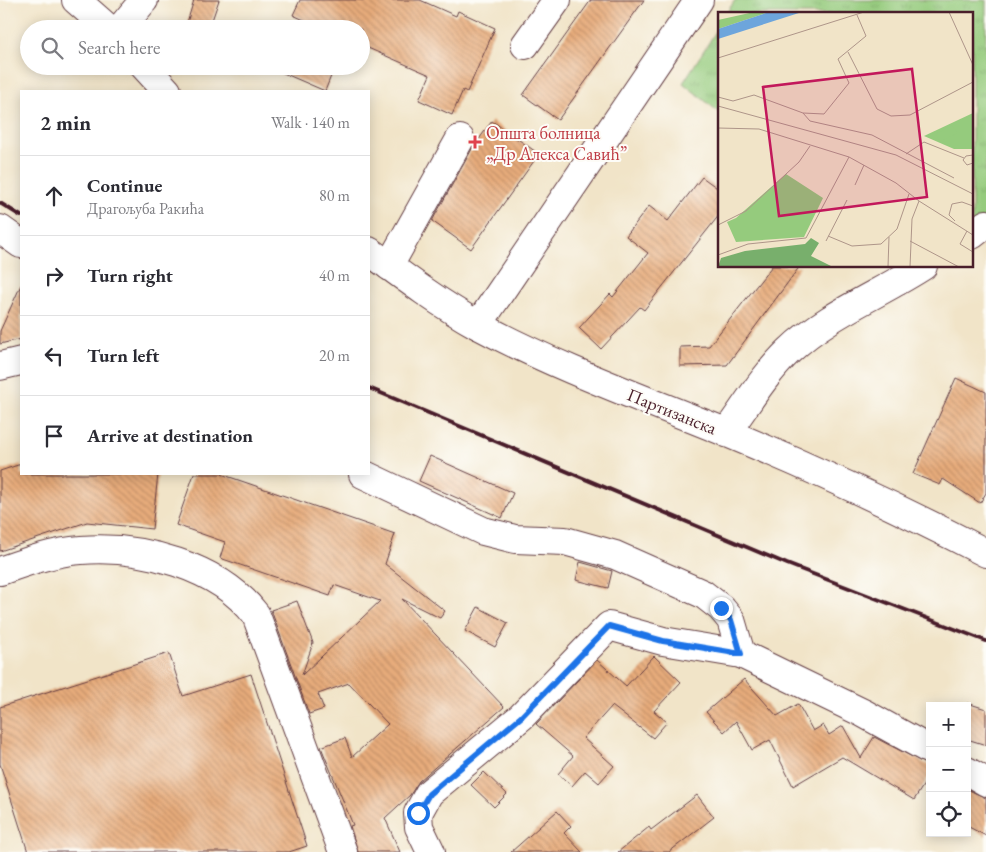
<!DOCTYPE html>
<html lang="en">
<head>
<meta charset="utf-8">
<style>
  body { margin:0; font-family:"EB Garamond",serif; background:#f2f2f3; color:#2b2b33 }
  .controls { position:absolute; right:15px; bottom:15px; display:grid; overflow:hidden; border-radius:0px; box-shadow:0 2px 12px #0003 }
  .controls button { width:45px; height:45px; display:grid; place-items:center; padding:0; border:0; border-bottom:1px solid #e1e1e2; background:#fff; color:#2b2b33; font:25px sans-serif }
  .stop { position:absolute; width:15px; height:15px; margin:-11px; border:4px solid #1a73e8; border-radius:50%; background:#fff }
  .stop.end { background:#1a73e8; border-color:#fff; box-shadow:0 1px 5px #0008 }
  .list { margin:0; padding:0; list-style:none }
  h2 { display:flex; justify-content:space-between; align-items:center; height:65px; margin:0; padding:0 20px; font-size:21px }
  h2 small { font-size:16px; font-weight:400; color:#7c7c81 }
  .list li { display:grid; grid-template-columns:32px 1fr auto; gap:15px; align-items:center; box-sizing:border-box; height:80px; padding:0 20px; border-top:1px solid #e1e1e2 }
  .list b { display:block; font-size:19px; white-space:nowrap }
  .list p { margin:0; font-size:16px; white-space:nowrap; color:#7c7c81 }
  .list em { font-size:16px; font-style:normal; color:#7c7c81 }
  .icon { flex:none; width:28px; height:28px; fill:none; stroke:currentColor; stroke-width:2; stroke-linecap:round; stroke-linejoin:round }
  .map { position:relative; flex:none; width:986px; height:852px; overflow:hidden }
  .search { position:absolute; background:#fff; box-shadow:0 2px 12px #0003; left:20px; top:20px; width:350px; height:55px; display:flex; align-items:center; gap:12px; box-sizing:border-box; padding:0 18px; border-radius:28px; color:#7c7c81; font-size:19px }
  .panel { position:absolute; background:#fff; box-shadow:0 2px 12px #0003; left:20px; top:90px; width:350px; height:385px; border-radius:0px }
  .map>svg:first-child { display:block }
</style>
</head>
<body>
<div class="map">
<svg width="986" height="852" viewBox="0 0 986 852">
  <defs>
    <pattern id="grass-tufts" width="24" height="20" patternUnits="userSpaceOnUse" patternTransform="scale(1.25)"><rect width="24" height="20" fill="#95cb7d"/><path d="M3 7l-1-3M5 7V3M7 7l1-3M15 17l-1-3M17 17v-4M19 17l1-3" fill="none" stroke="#82ae6c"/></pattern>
    <pattern id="building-back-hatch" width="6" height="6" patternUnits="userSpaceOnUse" patternTransform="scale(1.25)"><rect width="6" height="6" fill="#e7ac7b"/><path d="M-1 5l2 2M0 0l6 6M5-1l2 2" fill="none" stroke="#bd8b65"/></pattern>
  </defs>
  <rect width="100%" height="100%" fill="#fdfcf7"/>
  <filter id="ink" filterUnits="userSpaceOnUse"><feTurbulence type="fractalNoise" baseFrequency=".02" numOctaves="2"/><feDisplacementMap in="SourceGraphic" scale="10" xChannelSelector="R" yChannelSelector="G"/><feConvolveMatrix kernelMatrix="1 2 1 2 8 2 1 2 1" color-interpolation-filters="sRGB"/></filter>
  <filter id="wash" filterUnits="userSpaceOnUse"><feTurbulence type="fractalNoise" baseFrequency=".0096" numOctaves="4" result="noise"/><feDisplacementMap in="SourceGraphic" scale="20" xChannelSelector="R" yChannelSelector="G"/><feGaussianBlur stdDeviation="1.12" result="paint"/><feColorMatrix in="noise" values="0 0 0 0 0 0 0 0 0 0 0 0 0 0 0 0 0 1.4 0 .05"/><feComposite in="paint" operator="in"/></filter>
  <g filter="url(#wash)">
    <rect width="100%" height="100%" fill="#f1e4c8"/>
    <g fill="url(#grass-tufts)" stroke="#707554">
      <polygon points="735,0 986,0 986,219 972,228 972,14 726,14"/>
      <polygon points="720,25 720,113 683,83"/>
    </g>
    <g id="blocks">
      <g fill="url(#building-back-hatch)">
        <polygon points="194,0 219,0 209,29 185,29"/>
        <polygon points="300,0 420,0 456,16 458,11 495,28 467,92 463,90 452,115 419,100 430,75 361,45 361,29 324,29 293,15"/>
        <polygon points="591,0 644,0 558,120 523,95"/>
        <polygon points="267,66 335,66 325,91"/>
        <polygon points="492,121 539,154 471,249 432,221 472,149"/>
        <polygon points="702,177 720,190 720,214 644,310 640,307 601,349 579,328 610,294 613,297 648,253 626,236 649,206 668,221"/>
        <polygon points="772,266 800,266 727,365 680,366 680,347 709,346"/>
        <polygon points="21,285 21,339 0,344 0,331"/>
        <polygon points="956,378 986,392 986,493 980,503 943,479 940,485 913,474"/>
        <polygon points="430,456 513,493 502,518 419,481"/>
        <polygon points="21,464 21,474 158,474 152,529 87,522 0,551 0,471"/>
        <polygon points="194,474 221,474 395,534 385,564 445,611 440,618 402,599 504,707 419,781 410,795 385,818 400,852 358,852 350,826 353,825 321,747 345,738 352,757 388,724 349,683 318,694 324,709 309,714 271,610 297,601 313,643 302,675 380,601 334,585 330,596 220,558 225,542 176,525"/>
        <polygon points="580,562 612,571 608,588 576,580"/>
        <polygon points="478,607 508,623 495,647 465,631"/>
        <polygon points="169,653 183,696 251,674 307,846 289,852 28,852 0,764 0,707"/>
        <polygon points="654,656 681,682 654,711 667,722 653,738 612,706 583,738 614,766 599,783 585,771 572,786 558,774 573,756 536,724 597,660 626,686"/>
        <polygon points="744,679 777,716 798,704 813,731 823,725 829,735 843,726 861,758 874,737 930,766 930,775 914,800 842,757 793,786 770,740 752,750 736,721 724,732 706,712"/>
        <polygon points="967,703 986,709 986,745 967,739"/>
        <polygon points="484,772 507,794 494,807 471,785"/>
        <polygon points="967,789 986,798 986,836 967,826"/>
        <polygon points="697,795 714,817 669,852 618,852 649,827 651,830"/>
        <polygon points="557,811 571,826 564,833 582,852 511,852"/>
      </g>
    </g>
  </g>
  <g filter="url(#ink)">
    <use href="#blocks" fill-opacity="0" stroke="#633d43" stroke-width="1"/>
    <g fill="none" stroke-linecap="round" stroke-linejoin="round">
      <defs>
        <g id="minor">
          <polyline points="76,0 109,29"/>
          <polyline points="120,29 144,0"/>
          <polyline points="525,45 557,0"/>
          <polyline points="144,66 167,91"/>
          <polyline points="0,229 21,244"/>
          <polyline points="972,235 986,224"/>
          <path d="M369 251C404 277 440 304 478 325 558 368 642 398 725 432 814 469 901 509 986 553"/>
          <polyline points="389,266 460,139"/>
          <polyline points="478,325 699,0"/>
          <polyline points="0,366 21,361"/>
          <path d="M726 433C746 406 764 375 789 351 826 315 880 294 923 266"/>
          <polyline points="363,474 483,531 515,539 565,541 615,555 703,594 721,608 731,620 741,654"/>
          <path d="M0 571C26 562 53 552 81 550 140 545 219 566 256 615L343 852"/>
          <polyline points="967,771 986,782"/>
          <polyline points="431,852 419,827 418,813 429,793 521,717 609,626 663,641 741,654 863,713 930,750"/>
        </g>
      </defs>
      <use href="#minor" stroke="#633d43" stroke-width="30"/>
      <use href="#minor" stroke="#fff" stroke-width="28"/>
      <g stroke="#4a1f2b" stroke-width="4">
        <polyline points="0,203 21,216"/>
        <polyline points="369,388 787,564 986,641"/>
      </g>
    </g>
  </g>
  <g fill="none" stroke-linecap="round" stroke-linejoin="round" filter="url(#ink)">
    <polyline stroke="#1a73e8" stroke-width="6" points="418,813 429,794 521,717 609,626 663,641 741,654 731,620 721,608"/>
  </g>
  <path fill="#e0444e" stroke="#fdfcf7" stroke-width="2" d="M472.5 134.5h5v5h5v5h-5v5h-5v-5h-5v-5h5z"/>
  <g text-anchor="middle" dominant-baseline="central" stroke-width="4" stroke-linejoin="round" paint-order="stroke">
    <g font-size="18" fill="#be3a42" stroke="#fdfcf7" text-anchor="start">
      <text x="486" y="132">Општа болница<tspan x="486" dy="21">„Др Алекса Савић”</tspan></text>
    </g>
    <g font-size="18" fill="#4a1f2b" stroke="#fdfcf7">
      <text transform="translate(672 411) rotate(22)">Партизанска</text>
    </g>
  </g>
  <g transform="translate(718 12)">
    <rect width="255" height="255" fill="#f1e4c8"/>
    <path d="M36 0H51L0 17V8ZM68 162 105 186 86 225 18 230 9 210 18 206Z" fill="#95cb7d"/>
    <path d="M93 226 101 231 93 244 115 255H0L3 246 27 239 87 232Z" fill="#78af6c"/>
    <path d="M255 101V137H236L206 124Z" fill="#95cb7d"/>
    <path d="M234 113 239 121 222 130 218 122Z" fill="#95cb7d"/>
    <path d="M51 0H84L0 27V17Z" fill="#6da5dc"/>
    <path fill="none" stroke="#ae9589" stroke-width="1" d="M231 0 255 53M130 40 159 97 173 104 192 103 255 70M0 46 146 0M0 85 15 89 36 83 85 101 106 102 131 71 120 47 148 24 139 3M0 94 178 143 255 182M85 101 92 109 154 123 236 166M0 116 41 117 131 145 178 171 201 189M188 142 206 130 246 146M255 143 248 144 245 148 249 153 255 151M137 173 146 153M237 209 231 203 234 192 244 190 255 194M0 213 28 199 81 150 92 134M249 219 242 232 255 240M110 224 134 234 163 232 179 217 191 182M108 229 129 188M192 229 241 255M0 243 30 232 88 226 131 145M170 255 171 225M192 255 194 207 201 189 255 223"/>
    <path fill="#c2185b" fill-opacity="0.15" stroke="#c2185b" stroke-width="2.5" d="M194 57 209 185 61 204 45 75Z"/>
    <rect width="255" height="255" fill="none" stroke="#4a1f2b" stroke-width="2.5"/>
  </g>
</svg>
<div class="controls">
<button>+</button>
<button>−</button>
<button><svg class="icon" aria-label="locate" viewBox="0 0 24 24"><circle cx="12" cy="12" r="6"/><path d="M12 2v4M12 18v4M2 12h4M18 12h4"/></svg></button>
</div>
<div class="stop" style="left:418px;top:813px"></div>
<div class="stop end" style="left:721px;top:608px"></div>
<div class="search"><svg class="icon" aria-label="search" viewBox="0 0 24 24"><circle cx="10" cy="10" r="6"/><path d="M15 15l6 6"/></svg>Search here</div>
<section class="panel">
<h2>2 min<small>Walk · 140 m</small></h2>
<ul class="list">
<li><svg class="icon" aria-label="ahead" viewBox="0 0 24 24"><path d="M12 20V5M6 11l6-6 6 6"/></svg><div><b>Continue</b><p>Драгољуба Ракића</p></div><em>80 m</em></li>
<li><svg class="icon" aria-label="right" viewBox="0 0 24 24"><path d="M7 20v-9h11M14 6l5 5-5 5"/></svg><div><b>Turn right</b></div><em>40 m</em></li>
<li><svg class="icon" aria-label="left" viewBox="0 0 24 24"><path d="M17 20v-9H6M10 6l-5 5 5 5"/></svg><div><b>Turn left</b></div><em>20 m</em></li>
<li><svg class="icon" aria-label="arrive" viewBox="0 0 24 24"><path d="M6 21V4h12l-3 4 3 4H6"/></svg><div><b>Arrive at destination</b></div></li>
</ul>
</section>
</div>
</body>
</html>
